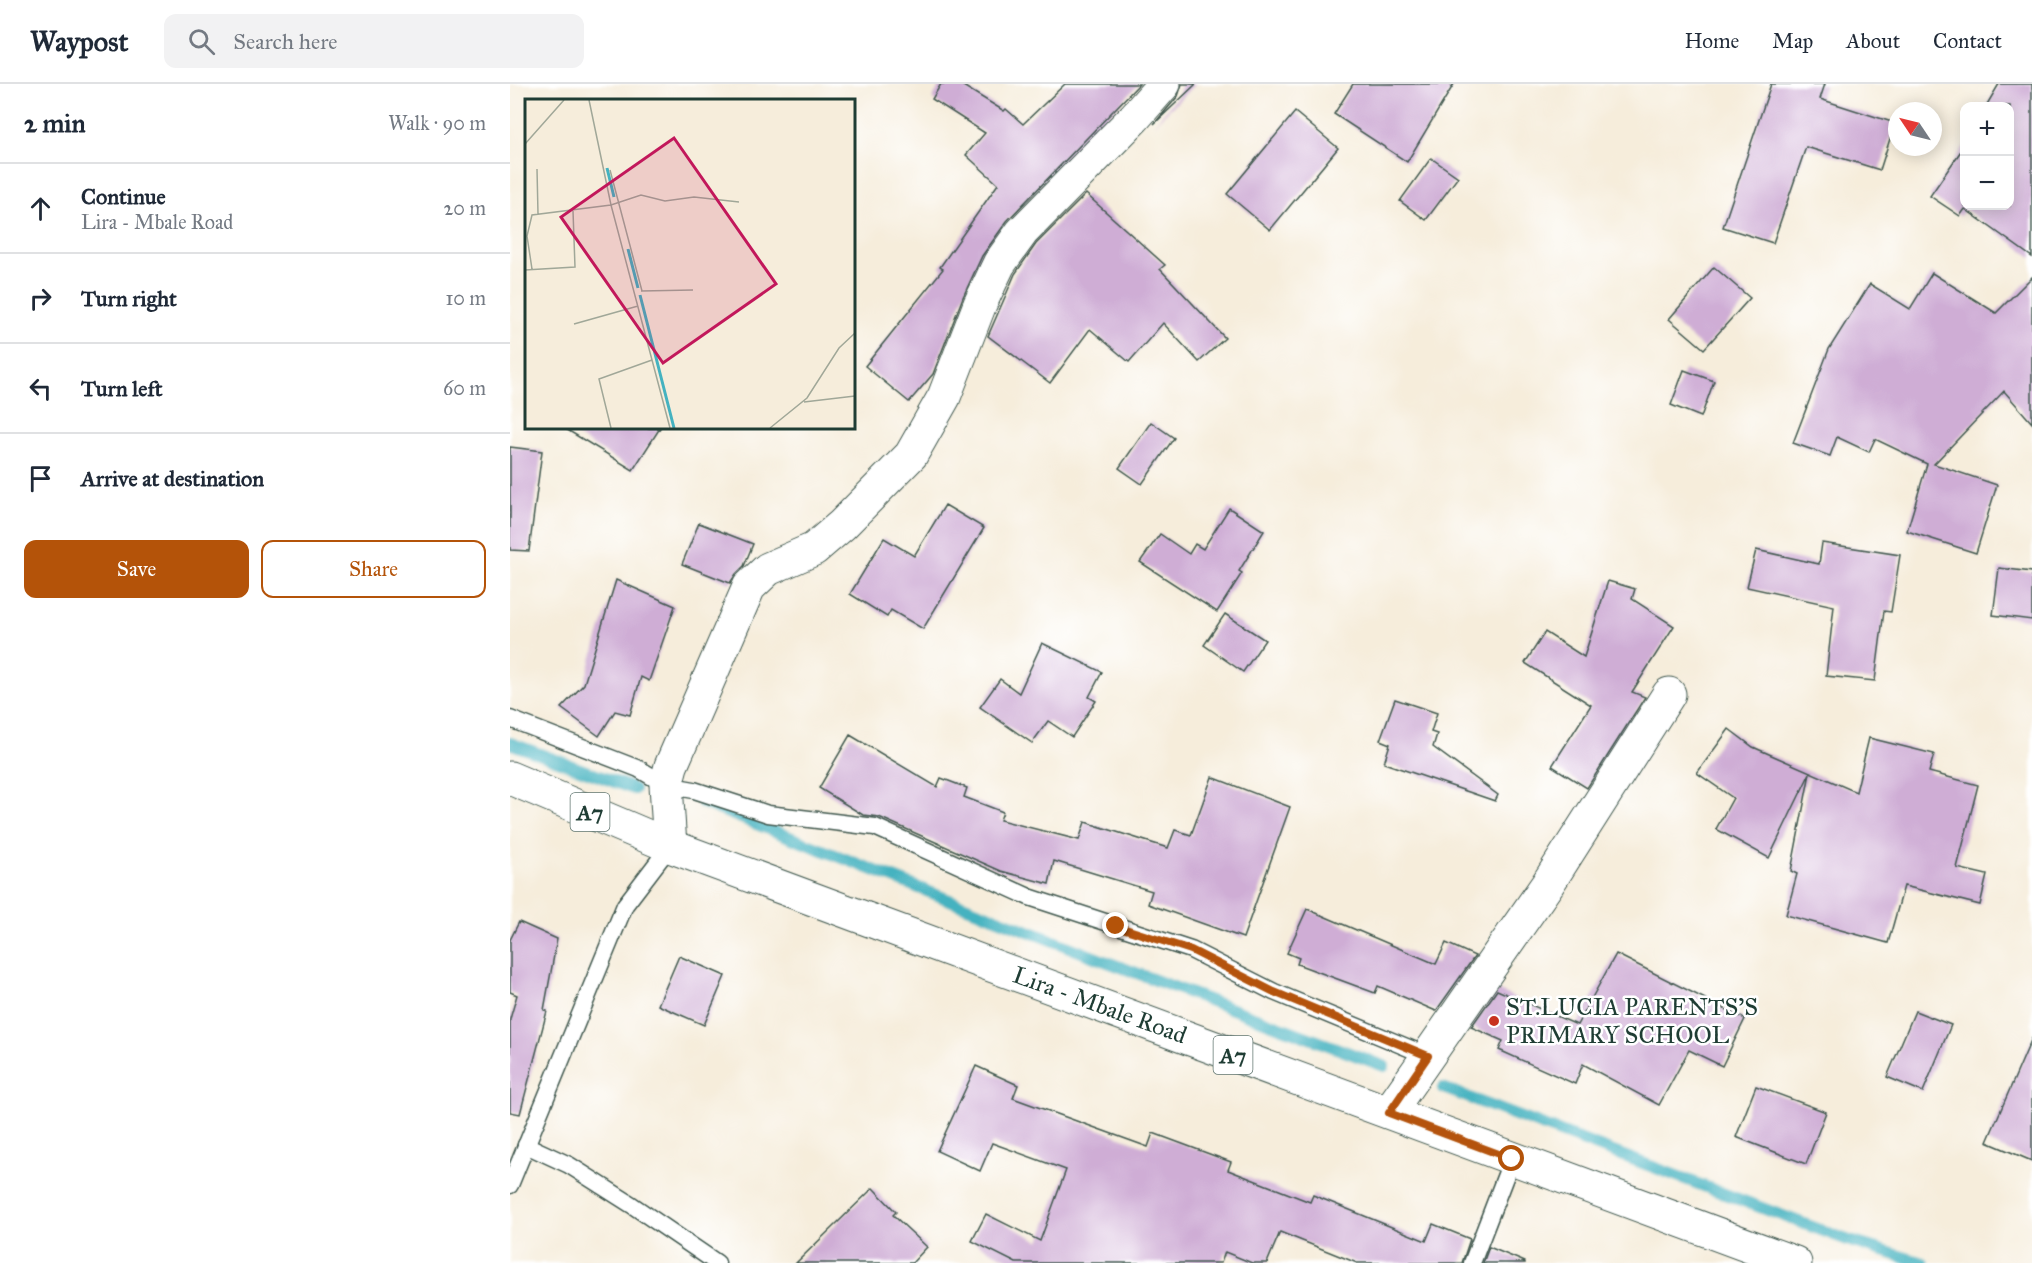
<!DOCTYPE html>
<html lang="en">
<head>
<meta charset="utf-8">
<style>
  body { margin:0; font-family:"IM FELL Great Primer",serif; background:#f2f2f3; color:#1f2937 }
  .controls { position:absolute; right:18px; top:18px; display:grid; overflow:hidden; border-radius:12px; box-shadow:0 3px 15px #0003 }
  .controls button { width:54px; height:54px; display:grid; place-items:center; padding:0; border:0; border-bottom:2px solid #e0e1e3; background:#fff; color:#1f2937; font:30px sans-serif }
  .compass { position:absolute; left:1378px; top:18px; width:54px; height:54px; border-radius:50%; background:#fff; box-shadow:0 3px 15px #0003; rotate:305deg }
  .stop { position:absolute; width:18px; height:18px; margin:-14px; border:4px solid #b45309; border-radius:50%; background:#fff }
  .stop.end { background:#b45309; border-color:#fff; box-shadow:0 2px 6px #0008 }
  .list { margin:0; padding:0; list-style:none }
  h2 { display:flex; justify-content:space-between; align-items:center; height:78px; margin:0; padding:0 24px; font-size:26px }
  h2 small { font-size:20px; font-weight:400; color:#747a83 }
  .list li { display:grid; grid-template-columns:39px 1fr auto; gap:18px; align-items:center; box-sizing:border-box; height:90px; padding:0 24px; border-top:2px solid #e0e1e3 }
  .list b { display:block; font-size:22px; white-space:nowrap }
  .list p { margin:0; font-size:20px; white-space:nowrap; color:#747a83 }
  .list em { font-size:20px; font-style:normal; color:#747a83 }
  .actions { display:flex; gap:12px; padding:18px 24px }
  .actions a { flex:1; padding:14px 0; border:2px solid #b45309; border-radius:12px; text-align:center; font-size:21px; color:#b45309 }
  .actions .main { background:#b45309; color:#fff }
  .icon { flex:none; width:33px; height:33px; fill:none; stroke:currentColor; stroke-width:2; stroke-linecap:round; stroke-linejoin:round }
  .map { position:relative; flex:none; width:1522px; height:1179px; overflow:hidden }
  header { display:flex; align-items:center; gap:36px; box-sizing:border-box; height:84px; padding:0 30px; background:#fff; border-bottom:2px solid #e0e1e3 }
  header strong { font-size:28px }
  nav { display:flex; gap:33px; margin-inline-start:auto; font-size:21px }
  .search { width:420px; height:54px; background:#f2f2f3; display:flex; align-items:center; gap:15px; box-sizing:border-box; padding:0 21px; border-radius:12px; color:#747a83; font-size:22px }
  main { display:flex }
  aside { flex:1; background:#fff }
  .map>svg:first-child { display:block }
</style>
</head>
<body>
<header>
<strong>Waypost</strong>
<div class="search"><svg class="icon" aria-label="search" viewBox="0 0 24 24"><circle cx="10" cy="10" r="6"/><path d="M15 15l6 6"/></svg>Search here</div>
<nav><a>Home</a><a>Map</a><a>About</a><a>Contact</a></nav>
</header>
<main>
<aside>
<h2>2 min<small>Walk · 90 m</small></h2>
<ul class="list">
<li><svg class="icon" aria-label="ahead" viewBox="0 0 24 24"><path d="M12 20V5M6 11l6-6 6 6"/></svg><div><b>Continue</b><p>Lira - Mbale Road</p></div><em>20 m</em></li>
<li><svg class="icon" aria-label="right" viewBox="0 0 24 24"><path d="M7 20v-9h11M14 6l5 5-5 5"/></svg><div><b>Turn right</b></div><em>10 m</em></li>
<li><svg class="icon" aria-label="left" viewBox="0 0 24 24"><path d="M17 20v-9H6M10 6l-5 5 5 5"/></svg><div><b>Turn left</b></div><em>60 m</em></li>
<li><svg class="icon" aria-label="arrive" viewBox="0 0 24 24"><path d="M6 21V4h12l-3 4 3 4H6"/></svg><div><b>Arrive at destination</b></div></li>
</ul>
<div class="actions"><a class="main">Save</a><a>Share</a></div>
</aside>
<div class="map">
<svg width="1522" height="1179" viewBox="0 0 1522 1179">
  <rect width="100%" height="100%" fill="#fff"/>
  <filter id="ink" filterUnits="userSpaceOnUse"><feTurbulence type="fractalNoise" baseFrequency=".0167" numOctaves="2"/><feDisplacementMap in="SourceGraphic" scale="12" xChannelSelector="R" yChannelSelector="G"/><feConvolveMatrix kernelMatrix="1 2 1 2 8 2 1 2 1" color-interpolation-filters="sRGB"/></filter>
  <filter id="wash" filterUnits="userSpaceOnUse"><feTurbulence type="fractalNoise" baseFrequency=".008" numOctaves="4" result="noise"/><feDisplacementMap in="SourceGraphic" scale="24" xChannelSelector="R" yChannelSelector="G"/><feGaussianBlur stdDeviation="1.35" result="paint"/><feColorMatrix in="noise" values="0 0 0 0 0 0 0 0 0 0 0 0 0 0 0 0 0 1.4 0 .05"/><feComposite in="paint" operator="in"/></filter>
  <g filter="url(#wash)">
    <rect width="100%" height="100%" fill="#f6eddb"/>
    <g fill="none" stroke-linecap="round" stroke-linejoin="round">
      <g stroke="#44b2c0" stroke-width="12">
        <polyline points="0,659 124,705"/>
        <polyline points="193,719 592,876 874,982"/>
        <polyline points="933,1004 1340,1157 1413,1179"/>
      </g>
    </g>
    <g id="blocks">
      <g fill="#cfadd5">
        <polygon points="431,0 450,0 494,27 496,25 513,40 555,0 629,0 497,137 472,172 453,213 423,290 399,318 355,282 433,185 430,183 488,100 456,71 475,49 422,15"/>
        <polygon points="672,0 686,0 644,40 668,12"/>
        <polygon points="843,0 944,0 897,78 824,30"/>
        <polygon points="1261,0 1315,0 1310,15 1385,39 1370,86 1296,63 1263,159 1213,143"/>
        <polygon points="1489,0 1522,0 1522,173 1455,125 1450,132 1420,112 1455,61 1455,122 1500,122 1500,22 1476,22"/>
        <polygon points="785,28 828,64 760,146 717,110"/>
        <polygon points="921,74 948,93 916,136 890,117"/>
        <polygon points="576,110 655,181 650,185 715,254 689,278 653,239 619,278 580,245 540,299 478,252 505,190 526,160"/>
        <polygon points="1204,183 1240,214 1194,265 1159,235"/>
        <polygon points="1422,189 1486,229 1522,193 1522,339 1494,307 1424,380 1487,401 1466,469 1397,447 1417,380 1365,355 1359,368 1327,353 1320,372 1283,359 1319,265 1360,200 1400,225"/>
        <polygon points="1174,286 1204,297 1191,333 1161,321"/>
        <polygon points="641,338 664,354 632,400 609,384"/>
        <polygon points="54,344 150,344 123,386"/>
        <polygon points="0,363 32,367 19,467 0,466"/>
        <polygon points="435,421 474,444 413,545 381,526 377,533 340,510 374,454 404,472"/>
        <polygon points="719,424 754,447 729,487 732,489 707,528 630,478 650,450 679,470 685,460 693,465"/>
        <polygon points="189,439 243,460 234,482 226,490 220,499 172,480"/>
        <polygon points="1312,459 1390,471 1381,528 1374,527 1365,597 1316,592 1324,522 1237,503 1246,466 1309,480"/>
        <polygon points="1489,484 1522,488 1522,536 1483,531"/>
        <polygon points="106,496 165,522 139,597 131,593 120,631 105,627 89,652 51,624 74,600"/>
        <polygon points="1098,497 1125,505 1122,515 1164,542 1122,608 1135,613 1077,704 1042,682 1081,621 1015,579 1035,548 1074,573"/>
        <polygon points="715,530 755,556 733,588 694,561"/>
        <polygon points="532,559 592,588 579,613 586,617 562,653 538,637 522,659 470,623 490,595 509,609"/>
        <polygon points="885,615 927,629 921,648 927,650 923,663 988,711 985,717 874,679 880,660 870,656"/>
        <polygon points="1219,645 1243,663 1346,708 1359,654 1424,670 1419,688 1468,701 1447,784 1477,791 1470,821 1394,802 1378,859 1276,831 1287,790 1281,787 1300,689 1259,774 1206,745 1223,714 1187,689"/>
        <polygon points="340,651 427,703 431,694 457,704 454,713 493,728 490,736 569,756 575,738 658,764 665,746 681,751 702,693 780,723 733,854 638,820 642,807 544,777 539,800 491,787 369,733 353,731 309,704"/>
        <polygon points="797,825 926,880 936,859 965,872 926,927 868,902 865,909 787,880 789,874 777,869"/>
        <polygon points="9,838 47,855 34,926 37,927 10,1030 0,1028 0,935 7,911 0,908 0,856"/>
        <polygon points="1106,870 1235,935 1212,982 1179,966 1149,1021 1073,980 1065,1000 989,966 993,957 961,943 987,906 1067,941"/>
        <polygon points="169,872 215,892 194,941 148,921"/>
        <polygon points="1405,927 1441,941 1413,1008 1377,993"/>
        <polygon points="1522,954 1522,1077 1477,1058"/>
        <polygon points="466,982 508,1001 503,1014 638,1063 643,1049 721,1078 718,1086 800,1118 803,1111 916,1157 923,1140 960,1155 952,1179 847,1179 770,1148 757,1179 742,1179 715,1168 711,1179 506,1179 462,1157 476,1130 530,1157 556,1086 482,1059 470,1087 427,1067"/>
        <polygon points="1246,1002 1316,1028 1296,1080 1226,1053"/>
        <polygon points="363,1104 386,1128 383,1131 417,1163 402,1179 286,1179"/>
        <polygon points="979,1163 1015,1178 1015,1179 973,1179"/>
      </g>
    </g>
  </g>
  <g filter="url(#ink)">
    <use href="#blocks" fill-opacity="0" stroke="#3f574d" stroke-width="1.5"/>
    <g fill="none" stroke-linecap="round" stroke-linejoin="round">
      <defs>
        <g id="service">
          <polyline points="0,635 129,685 156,701 184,706 258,730 365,743 519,813 681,866 764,908 918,972"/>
          <polyline points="16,1061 59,1081 122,1121 207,1179"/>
          <polyline points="0,1101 115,821 160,762"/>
          <polyline points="962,1179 1002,1075"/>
        </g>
        <g id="minor">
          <polyline points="160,762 156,701 161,682 239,503 258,485 304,465 332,441 401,371 434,313 470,220 489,180 512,148 624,34 654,0"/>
          <polyline points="879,1028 1037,801 1159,610"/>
        </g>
        <polyline id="primary" points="0,694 160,762 1285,1179"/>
      </defs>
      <use href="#service" stroke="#3f574d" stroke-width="19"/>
      <use href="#minor" stroke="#3f574d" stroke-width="35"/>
      <use href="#primary" stroke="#3f574d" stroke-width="35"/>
      <use href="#service" stroke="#fff" stroke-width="16"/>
      <use href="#minor" stroke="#fff" stroke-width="33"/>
      <use href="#primary" stroke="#fff" stroke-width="33"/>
    </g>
  </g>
  <g fill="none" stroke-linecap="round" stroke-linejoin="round" filter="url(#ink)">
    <polyline stroke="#b45309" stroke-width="8" points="606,842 681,866 764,908 918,972 879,1029 1002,1075"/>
  </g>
  <circle fill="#c8321e" stroke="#fff" stroke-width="2" cx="984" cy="937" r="6"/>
  <g text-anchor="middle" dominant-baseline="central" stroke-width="5" stroke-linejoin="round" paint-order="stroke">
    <g fill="#fff" stroke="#627771" stroke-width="1.5">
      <rect x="60.5" y="709" width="39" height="38" rx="4.5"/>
      <rect x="703.5" y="952" width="39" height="38" rx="4.5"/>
    </g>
    <g font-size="22" font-weight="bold" fill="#1f3d34">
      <text x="80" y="728">A7</text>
      <text x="723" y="971">A7</text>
    </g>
    <g font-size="24" fill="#1f3d34" stroke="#fff">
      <text transform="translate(590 921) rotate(20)">Lira - Mbale Road</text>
    </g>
    <g font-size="24" fill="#1f3d34" stroke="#fff" text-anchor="start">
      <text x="996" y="923">ST.LUCIA PARENTS'S<tspan x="996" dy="28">PRIMARY SCHOOL</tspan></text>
    </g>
  </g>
  <g transform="translate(15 15)">
    <rect width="330" height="330" fill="#f6eddb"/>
    <path fill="none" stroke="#44b2c0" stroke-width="3" d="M82 69 89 98M103 150 113 189M115 196 149 329"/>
    <path fill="none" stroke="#a0a798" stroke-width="1.5" d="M64 1 86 106 145 329M0 45 39 1M12 70 13 115M85 71 117 192M7 170 2 137 7 116 86 106 116 96 140 102 169 98 214 103M0 171 50 168 48 112M116 192 168 191M49 225 113 207M279 303 330 297M86 329 74 280 127 261M245 329 282 299 314 249 330 234"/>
    <path fill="#c2185b" fill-opacity="0.15" stroke="#c2185b" stroke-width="3" d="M149 39 251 185 138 264 36 118Z"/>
    <rect width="330" height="330" fill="none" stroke="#1f3d34" stroke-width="3"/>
  </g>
</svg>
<div class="controls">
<button>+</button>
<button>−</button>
</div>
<svg class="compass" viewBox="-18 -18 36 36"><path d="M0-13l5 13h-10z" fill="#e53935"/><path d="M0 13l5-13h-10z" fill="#747a83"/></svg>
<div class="stop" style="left:1002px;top:1075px"></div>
<div class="stop end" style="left:606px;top:842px"></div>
</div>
</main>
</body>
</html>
